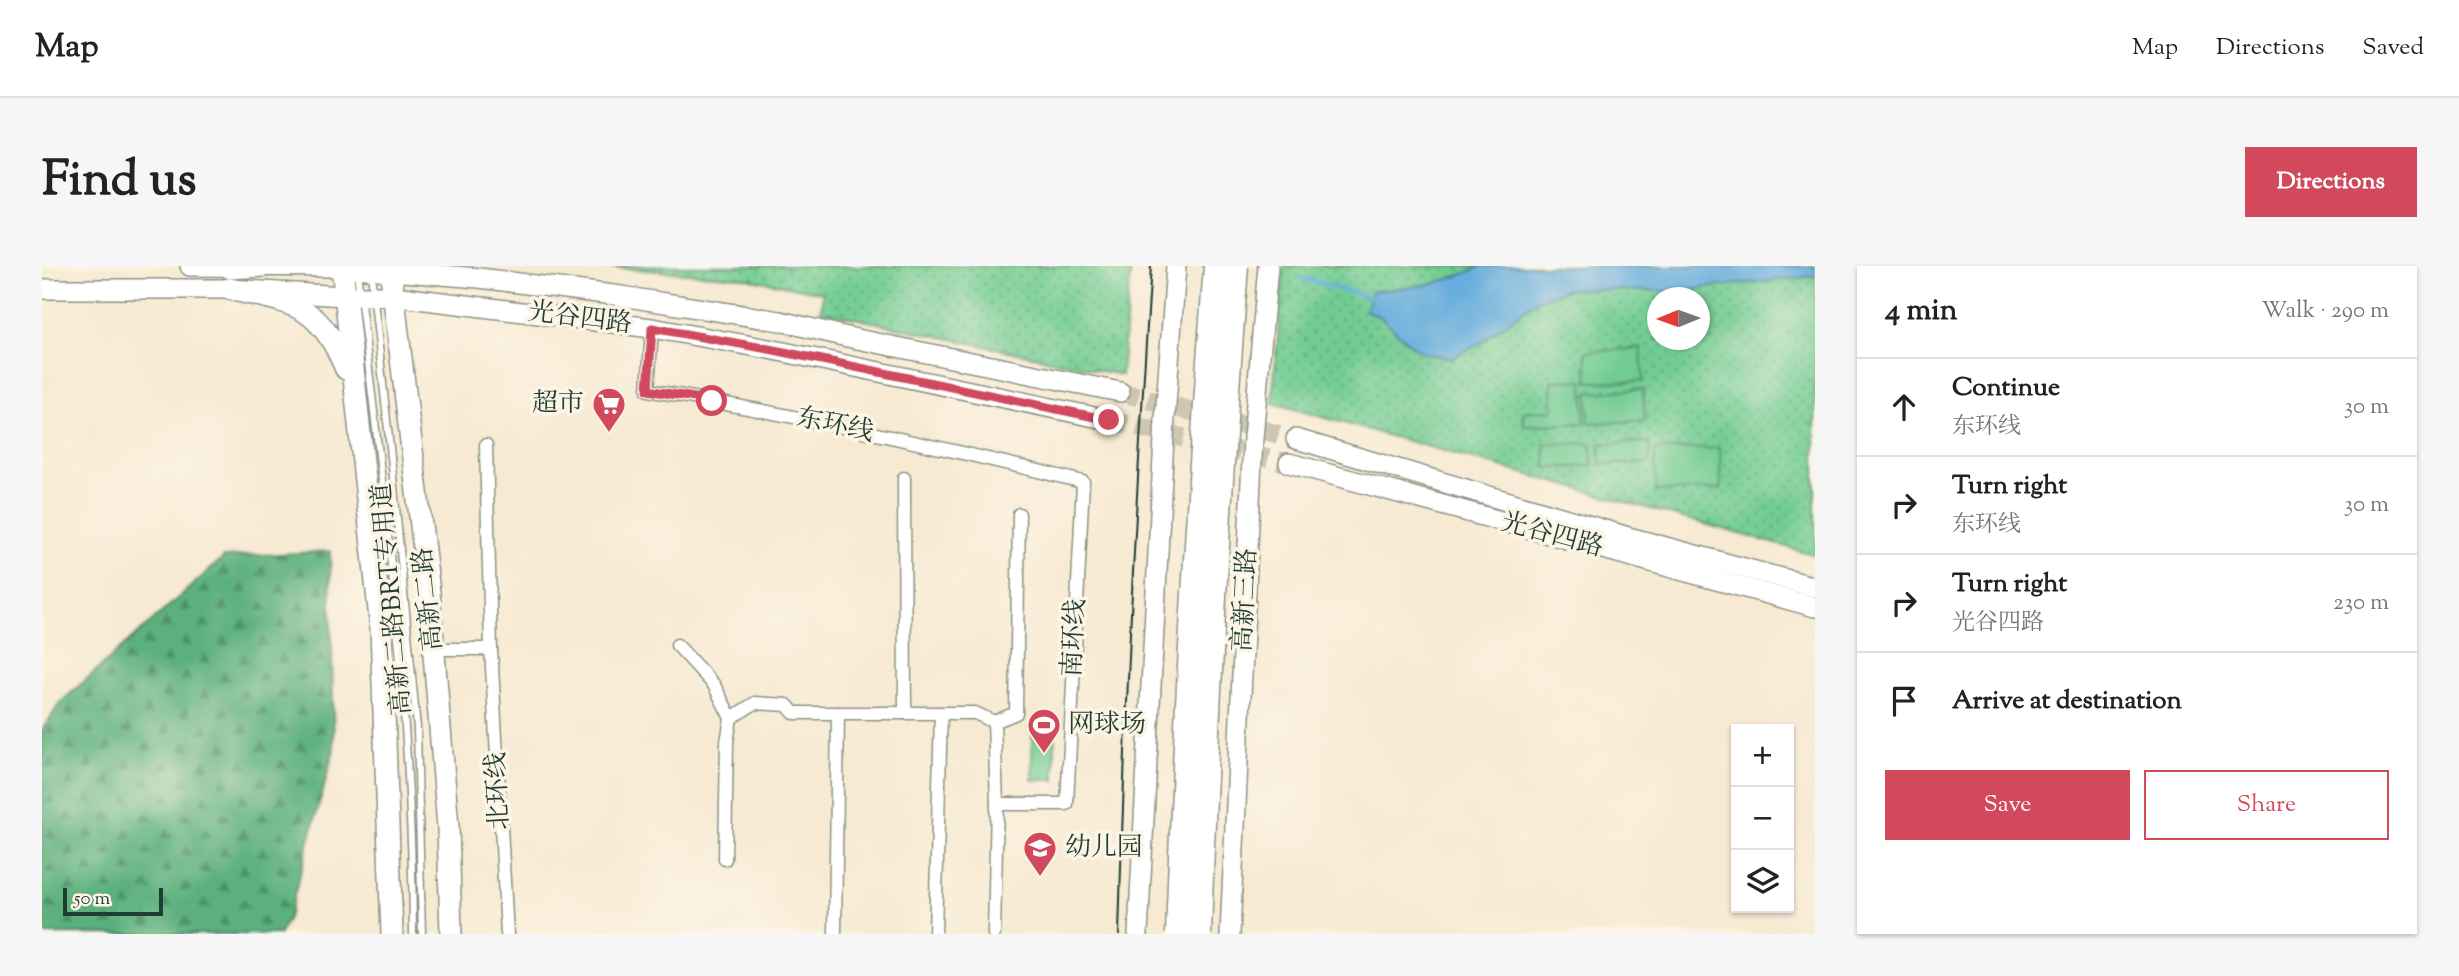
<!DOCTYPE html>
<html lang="en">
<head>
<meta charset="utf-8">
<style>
  body { margin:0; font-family:"Sorts Mill Goudy","Noto Serif SC",serif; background:#f6f6f6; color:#222 }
  .controls { position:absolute; right:21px; bottom:21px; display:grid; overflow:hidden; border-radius:0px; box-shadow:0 2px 5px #0004 }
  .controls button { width:63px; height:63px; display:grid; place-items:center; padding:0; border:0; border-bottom:2px solid #e0e0e0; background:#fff; color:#222; font:35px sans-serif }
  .compass { position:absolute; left:1605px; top:21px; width:63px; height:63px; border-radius:50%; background:#fff; box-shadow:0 2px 5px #0004; rotate:269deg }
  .scale { position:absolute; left:21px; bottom:18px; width:100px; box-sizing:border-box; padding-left:7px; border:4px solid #1f3d34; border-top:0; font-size:19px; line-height:24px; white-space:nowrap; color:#1f3d34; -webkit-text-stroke:5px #fcf5e5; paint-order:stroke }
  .stop { position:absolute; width:21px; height:21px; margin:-16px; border:5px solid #d1495b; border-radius:50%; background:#fff }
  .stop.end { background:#d1495b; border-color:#fff; box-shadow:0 2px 7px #0008 }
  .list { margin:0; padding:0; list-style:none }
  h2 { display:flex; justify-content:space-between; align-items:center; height:91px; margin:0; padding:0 28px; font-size:30px }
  h2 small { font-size:23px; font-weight:400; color:#767676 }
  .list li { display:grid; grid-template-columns:46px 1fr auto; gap:21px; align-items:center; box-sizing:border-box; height:98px; padding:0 28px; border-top:2px solid #e0e0e0 }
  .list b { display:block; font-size:26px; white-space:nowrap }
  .list p { margin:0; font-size:23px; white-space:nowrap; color:#767676 }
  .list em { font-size:23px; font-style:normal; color:#767676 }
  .actions { display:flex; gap:14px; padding:21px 28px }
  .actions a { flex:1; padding:16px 0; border:2px solid #d1495b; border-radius:0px; text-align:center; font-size:24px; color:#d1495b }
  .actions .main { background:#d1495b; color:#fff }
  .icon { flex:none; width:38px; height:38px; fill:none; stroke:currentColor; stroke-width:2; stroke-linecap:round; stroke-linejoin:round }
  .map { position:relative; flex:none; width:1773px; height:668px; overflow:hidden; border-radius:0px }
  header { display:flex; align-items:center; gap:42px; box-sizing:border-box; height:98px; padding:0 35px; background:#fff; border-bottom:2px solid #e0e0e0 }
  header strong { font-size:33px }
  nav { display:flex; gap:38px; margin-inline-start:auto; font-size:24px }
  .intro { display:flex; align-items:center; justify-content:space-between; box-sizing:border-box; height:168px; padding:0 42px }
  h1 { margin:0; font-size:49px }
  .button { padding:18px 32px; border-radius:0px; background:#d1495b; color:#fff; font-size:24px; font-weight:700 }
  main { display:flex; gap:42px; padding:0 42px }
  aside { flex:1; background:#fff; border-radius:0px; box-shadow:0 2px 5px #0004 }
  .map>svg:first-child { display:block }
</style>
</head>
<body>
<header>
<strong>Map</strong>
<nav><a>Map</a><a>Directions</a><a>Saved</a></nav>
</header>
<div class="intro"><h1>Find us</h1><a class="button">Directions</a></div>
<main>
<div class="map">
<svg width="1773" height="668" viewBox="0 0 1773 668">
  <defs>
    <pattern id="forest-firs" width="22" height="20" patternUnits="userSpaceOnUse" patternTransform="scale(1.75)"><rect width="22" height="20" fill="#5cb07d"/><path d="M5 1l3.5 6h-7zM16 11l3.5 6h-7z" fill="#4b9067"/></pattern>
    <pattern id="park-dots" width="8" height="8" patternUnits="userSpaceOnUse" patternTransform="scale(1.75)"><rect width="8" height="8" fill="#71cc93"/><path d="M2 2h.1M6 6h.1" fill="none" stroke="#5ca779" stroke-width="1.8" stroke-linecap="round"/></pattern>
  </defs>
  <rect width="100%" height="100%" fill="#fcf5e5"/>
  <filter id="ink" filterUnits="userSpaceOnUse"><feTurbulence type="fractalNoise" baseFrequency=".0143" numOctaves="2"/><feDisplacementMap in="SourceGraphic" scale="14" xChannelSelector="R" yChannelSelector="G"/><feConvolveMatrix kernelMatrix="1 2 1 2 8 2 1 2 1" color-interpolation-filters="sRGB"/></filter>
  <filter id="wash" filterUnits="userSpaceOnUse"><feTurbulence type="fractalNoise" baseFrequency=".00686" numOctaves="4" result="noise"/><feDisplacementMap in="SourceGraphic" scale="28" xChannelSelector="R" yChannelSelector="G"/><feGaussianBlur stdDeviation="1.57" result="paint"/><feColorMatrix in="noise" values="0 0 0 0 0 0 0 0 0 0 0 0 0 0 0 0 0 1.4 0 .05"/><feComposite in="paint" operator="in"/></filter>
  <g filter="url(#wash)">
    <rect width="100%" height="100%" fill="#f7e9d2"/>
    <polygon fill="url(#forest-firs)" stroke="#3e7658" stroke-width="2" points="288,285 292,484 246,652 238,668 0,668 0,464 19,436 182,291"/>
    <g fill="url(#park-dots)" stroke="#488464" stroke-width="2" fill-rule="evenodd">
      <polygon points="546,0 1089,0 1079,109 779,45 781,27 699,11"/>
      <path d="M1242 0H1773V289L1230 137ZM1616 32H1658V74H1616Z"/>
    </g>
    <g fill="#71cc93" stroke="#488464" stroke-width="2">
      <polygon points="1599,82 1601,115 1546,116 1544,86"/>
      <polygon points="1541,114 1543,157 1482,160 1481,146 1511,144 1510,115"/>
      <polygon points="1601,123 1603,155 1547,157 1546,127"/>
      <polygon points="1608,176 1608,197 1559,198 1558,178"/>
      <polygon points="1549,177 1550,200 1504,202 1503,178"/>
      <polygon points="1678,182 1679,223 1614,225 1613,184"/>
      <rect x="990" y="464" width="23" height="50"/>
    </g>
    <path fill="#66aedd" stroke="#427688" stroke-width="2" d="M1439 0H1773V10L1659 22 1638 29 1619 25 1526 23 1495 34 1437 78 1409 92 1385 88 1369 79 1340 52 1323 44 1331 25C1371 21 1402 19 1439 0Z"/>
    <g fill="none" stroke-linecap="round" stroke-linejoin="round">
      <polyline stroke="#66aedd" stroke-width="4.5" points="1260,12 1333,33"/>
    </g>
  </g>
  <g filter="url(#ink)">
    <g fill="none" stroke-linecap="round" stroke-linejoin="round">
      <g stroke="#ccc7b2" stroke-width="19" stroke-dasharray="19 10" stroke-linecap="butt">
        <polyline points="1078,126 1254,173"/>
        <polyline points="1067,154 1247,197"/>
      </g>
      <defs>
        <g id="lane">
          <path d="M315 5C342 225 370 446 371 668"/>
          <polyline points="329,7 350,200 375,462 380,668"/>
        </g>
        <g id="street">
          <path d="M610 62 606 124C752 149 897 180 1041 216L1025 538H955L952 668"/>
          <polyline points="444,179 449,383 465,668"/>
          <polyline points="862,212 863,447"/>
          <polyline points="635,379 672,419 689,452"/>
          <polyline points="392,383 449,383"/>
          <polyline points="955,538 952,456 974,447 977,248"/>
          <polyline points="683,593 685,476 689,452 713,437 745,439 752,447 933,447 952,456"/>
          <polyline points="793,668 796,447"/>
          <polyline points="893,668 899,447"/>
        </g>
        <g id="secondary">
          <polyline points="148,0 300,1 349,5 437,12 579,30 738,55 805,71 1078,126"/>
          <polyline points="0,23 187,23 302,30 351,30 610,62 732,84 1067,154"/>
          <polyline points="1254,173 1590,272 1773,321"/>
          <polyline points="1247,197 1773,341"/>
          <polyline points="1096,668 1123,153 1134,0"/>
          <polyline points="1188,668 1211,172 1226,0"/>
        </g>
        <g id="primary">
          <polyline points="300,0 339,363 350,668"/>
          <polyline points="348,0 387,326 406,561 409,668"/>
          <polyline points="188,2 223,0"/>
          <path d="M187 23C252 38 276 36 304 103"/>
        </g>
      </defs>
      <use href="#lane" stroke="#8b9383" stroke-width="9"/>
      <use href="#street" stroke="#8b9383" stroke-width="15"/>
      <use href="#secondary" stroke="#8b9383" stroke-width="22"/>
      <use href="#primary" stroke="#8b9383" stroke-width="24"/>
      <use href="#lane" stroke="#fff" stroke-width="6"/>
      <use href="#street" stroke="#fff" stroke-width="12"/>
      <use href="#secondary" stroke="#fff" stroke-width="19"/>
      <use href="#primary" stroke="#fff" stroke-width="21"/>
      <path stroke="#1f3d34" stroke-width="2" d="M1077 668C1083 445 1094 222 1109 0"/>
      <defs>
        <g id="highway-bridge">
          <path d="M1136 668C1144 445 1157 223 1174 0"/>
          <path d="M1157 668C1164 445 1177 223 1194 0"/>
        </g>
      </defs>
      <use href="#highway-bridge" stroke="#8b9383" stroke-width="27" stroke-linecap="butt"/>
      <use href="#highway-bridge" stroke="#fff" stroke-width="24"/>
    </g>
  </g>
  <g fill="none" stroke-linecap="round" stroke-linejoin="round" filter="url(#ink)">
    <polyline stroke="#d1495b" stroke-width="9" points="670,135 606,124 610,62 732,84 1067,154"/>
  </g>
  <defs>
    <symbol id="supermarket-pin" viewBox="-11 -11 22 30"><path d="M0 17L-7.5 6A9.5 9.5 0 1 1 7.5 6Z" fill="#d1495b" stroke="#fcf5e5"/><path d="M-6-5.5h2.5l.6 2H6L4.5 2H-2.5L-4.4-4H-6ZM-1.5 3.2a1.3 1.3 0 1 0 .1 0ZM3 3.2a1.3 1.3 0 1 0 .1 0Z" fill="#fff"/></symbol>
    <symbol id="stadium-pin" viewBox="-11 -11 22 30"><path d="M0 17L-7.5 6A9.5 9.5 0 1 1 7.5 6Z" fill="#d1495b" stroke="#fcf5e5"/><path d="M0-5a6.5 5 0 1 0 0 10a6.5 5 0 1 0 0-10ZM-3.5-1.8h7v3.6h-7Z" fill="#fff"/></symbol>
    <symbol id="school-pin" viewBox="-11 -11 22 30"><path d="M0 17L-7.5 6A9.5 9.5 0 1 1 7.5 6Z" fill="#d1495b" stroke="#fcf5e5"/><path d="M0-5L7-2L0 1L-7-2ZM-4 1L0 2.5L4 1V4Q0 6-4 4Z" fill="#fff"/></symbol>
  </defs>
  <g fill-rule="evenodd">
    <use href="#supermarket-pin" x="548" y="119" width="38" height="52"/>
    <use href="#stadium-pin" x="983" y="440" width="38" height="52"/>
    <use href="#school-pin" x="979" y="563" width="38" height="52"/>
  </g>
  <g text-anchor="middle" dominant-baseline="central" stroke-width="7" stroke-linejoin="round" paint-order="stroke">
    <g font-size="26" fill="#1f3d34" stroke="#fcf5e5">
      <text transform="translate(538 53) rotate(7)">光谷四路</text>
      <text transform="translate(793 160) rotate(12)">东环线</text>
      <text transform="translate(1510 270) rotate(15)">光谷四路</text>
      <text transform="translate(351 333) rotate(-95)">高新二路BRT专用道</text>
      <text transform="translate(387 333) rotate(-96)">高新二路</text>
      <text transform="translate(1204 334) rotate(-87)">高新三路</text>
      <text transform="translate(1033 372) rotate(-87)">南环线</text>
      <text transform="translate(457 525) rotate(-93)">北环线</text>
    </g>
    <g font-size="26" fill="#1f3d34" stroke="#fcf5e5" text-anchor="start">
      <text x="542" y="138" text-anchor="end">超市</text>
      <text x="1026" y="459">网球场</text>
      <text x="1023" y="582">幼儿园</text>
    </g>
  </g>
</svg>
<div class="controls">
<button>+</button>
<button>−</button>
<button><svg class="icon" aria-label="layers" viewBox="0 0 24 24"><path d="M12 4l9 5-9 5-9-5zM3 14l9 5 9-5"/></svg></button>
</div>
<svg class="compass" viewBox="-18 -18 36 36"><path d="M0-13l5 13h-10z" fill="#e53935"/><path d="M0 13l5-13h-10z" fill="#767676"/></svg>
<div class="scale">50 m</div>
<div class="stop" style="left:670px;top:135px"></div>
<div class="stop end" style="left:1067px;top:154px"></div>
</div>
<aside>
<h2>4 min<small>Walk · 290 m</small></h2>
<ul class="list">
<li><svg class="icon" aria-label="ahead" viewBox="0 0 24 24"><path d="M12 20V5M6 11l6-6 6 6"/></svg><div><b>Continue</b><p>东环线</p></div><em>30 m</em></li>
<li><svg class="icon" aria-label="right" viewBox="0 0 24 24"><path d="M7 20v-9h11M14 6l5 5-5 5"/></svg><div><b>Turn right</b><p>东环线</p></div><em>30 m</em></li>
<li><svg class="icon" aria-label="right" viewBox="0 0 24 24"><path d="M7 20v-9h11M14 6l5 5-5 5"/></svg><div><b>Turn right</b><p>光谷四路</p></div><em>230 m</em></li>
<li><svg class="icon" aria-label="arrive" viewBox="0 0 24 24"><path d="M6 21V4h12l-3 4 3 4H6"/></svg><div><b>Arrive at destination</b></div></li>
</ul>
<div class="actions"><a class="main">Save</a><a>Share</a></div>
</aside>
</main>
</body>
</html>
